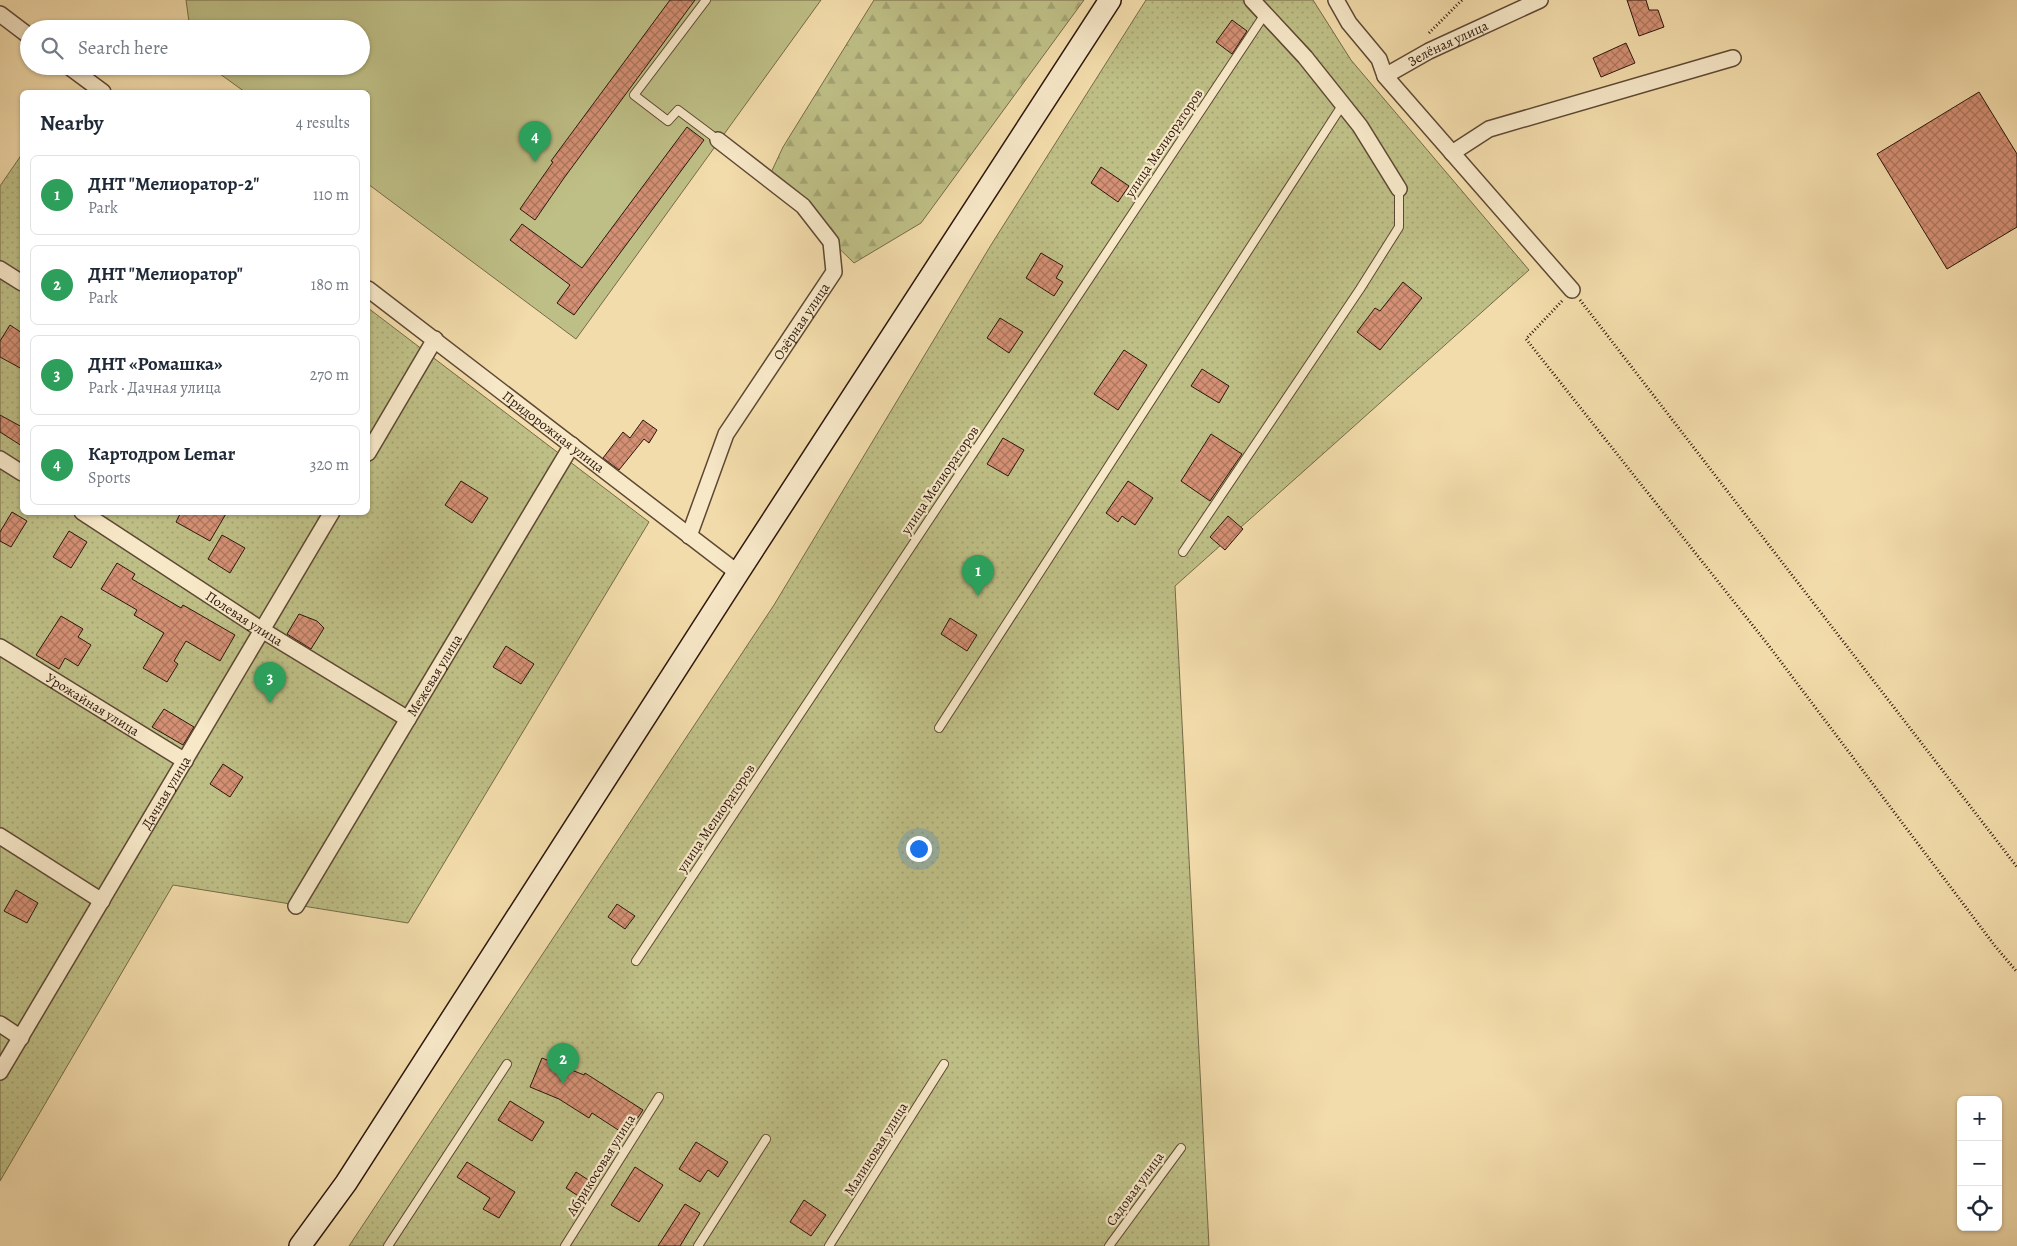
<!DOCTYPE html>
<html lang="en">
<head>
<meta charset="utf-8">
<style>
  body { margin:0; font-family:Alegreya,serif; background:#f6f6f7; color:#1f2937 }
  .controls { position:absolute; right:15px; bottom:15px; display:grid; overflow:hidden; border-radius:8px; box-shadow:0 1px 4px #0004 }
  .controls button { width:45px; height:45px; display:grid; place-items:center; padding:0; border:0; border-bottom:1px solid #e0e1e3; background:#fff; color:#1f2937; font:25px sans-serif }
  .you { position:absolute; left:918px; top:848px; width:18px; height:18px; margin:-12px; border:4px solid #fff; border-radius:50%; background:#1a73e8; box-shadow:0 0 0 8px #1a73e833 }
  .badge { display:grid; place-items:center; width:32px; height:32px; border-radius:50%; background:#d93025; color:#fff; font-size:16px; font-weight:700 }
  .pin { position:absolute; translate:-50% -41px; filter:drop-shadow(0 1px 2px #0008) }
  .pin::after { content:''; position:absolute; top:26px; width:18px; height:15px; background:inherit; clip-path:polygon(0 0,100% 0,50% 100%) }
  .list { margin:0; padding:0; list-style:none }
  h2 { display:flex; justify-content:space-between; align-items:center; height:65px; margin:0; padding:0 20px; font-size:21px }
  h2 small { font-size:16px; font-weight:400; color:#747a83 }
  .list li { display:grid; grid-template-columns:32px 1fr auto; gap:15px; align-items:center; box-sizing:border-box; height:80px; margin:0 10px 10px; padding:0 10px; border:1px solid #e0e1e3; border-radius:8px }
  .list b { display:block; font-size:19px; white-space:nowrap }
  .list p { margin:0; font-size:16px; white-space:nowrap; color:#747a83 }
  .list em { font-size:16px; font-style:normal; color:#747a83 }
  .icon { flex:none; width:28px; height:28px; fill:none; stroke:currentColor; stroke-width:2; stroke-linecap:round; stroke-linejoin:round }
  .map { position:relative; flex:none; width:2017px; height:1246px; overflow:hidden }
  .search { position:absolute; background:#fff; box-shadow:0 1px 4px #0004; left:20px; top:20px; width:350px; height:55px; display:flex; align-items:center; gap:12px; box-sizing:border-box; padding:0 18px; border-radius:28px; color:#747a83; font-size:19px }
  .panel { position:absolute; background:#fff; box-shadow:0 1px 4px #0004; left:20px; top:90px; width:350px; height:425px; border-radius:8px }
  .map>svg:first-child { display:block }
</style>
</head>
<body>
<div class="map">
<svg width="2017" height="1246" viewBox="0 0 2017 1246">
  <defs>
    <pattern id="forest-firs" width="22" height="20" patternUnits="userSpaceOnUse" patternTransform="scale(1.25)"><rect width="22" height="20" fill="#bebf86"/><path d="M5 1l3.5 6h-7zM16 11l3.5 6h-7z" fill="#a4a372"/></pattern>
    <pattern id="garden-dots" width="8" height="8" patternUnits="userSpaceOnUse" patternTransform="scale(1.25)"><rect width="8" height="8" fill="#bebf86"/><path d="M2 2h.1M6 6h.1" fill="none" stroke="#a4a372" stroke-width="1.8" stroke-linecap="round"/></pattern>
    <pattern id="building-cross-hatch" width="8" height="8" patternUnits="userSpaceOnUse" patternTransform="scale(1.25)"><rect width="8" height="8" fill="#d49074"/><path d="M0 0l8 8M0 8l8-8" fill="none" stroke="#ac755e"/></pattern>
  </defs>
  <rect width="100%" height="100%" fill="#f3dcab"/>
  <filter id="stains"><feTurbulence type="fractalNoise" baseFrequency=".004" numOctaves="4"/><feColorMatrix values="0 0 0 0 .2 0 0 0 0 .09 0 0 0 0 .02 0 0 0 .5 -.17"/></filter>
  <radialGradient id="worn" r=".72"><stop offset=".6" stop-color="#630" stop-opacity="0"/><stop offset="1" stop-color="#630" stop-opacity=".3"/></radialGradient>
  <polygon fill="#bebf86" stroke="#766a49" points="186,0 821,0 576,339 368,184 368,92 245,92 209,66 361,66 361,29 190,29"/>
  <polygon fill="url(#forest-firs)" stroke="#766a49" points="874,0 1084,0 921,223 854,263 768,179 783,147"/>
  <g fill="url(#garden-dots)" stroke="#766a49">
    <polygon points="1146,0 1313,0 1351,60 1529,270 1175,586 1209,1246 349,1246 774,605 991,245"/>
    <polygon points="22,154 22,512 368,512 368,308 649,522 408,923 173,885 0,1181 0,186"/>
  </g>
  <g fill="url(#building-cross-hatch)" stroke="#2d160c">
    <polygon points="670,0 695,0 564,178 535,220 520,209 553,162 551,161"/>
    <polygon points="1627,0 1646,0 1649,10 1658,10 1664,27 1639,36"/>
    <polygon points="1232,20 1247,31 1232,54 1216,42"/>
    <polygon points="1626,43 1635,63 1601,77 1593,58"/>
    <polygon points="1979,92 2017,154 2017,227 1947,269 1877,154"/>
    <polygon points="687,127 704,140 574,315 557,303 570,285 510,240 522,224 582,268"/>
    <polygon points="1101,167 1129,186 1118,202 1091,183"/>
    <polygon points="1041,253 1063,266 1056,278 1063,282 1054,296 1026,278"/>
    <polygon points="1403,282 1422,298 1380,350 1357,332 1375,308 1380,311"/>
    <polygon points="1000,318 1023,332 1009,353 987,338"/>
    <polygon points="10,325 22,333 22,369 0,357 0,341"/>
    <polygon points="1124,350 1147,365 1118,410 1094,394"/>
    <polygon points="1202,369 1229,386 1219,403 1191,386"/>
    <polygon points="0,415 22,427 22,446 0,432"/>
    <polygon points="643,420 657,430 649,443 644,439 619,470 603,458 623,432 630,438"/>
    <polygon points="1211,434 1242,454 1210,501 1181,481"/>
    <polygon points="1003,438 1024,450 1008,476 987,464"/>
    <polygon points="461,481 488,498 472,523 445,505"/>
    <polygon points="1128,481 1153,498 1135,525 1122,516 1118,522 1106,513"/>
    <polygon points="12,512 27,521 11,547 0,541 0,532"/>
    <polygon points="181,512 227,512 210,541 176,522"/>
    <polygon points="1228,516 1243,529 1225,550 1210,537"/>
    <polygon points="69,531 87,542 71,568 53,557"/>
    <polygon points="222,535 245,548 230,573 208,559"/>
    <polygon points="117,563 135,574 132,579 181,608 183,605 235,635 220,661 186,641 174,661 178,664 167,682 143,668 164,633 134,615 137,610 101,589"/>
    <polygon points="299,614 317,621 324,628 311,649 287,634"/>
    <polygon points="61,616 83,629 78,637 91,645 78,666 65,658 59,669 36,655"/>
    <polygon points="950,618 977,635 967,651 941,634"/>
    <polygon points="506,646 534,664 521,684 493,667"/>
    <polygon points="164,709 194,727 183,745 152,727"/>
    <polygon points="223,764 243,777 230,797 210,784"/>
    <polygon points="16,890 38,903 27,923 4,911"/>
    <polygon points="617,904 635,916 625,929 608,917"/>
    <polygon points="542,1058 584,1075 585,1073 643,1110 626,1135 592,1113 589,1118 559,1099 530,1087"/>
    <polygon points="510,1101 544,1122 532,1141 498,1120"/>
    <polygon points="696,1142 728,1162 718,1177 708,1170 700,1182 679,1169"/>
    <polygon points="467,1162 515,1192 499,1218 483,1209 490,1198 457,1177"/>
    <polygon points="635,1167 663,1185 639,1222 611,1205"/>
    <polygon points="576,1172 593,1183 583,1199 566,1188"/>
    <polygon points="804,1200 826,1215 811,1236 790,1222"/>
    <polygon points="685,1204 700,1213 680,1246 658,1246"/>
  </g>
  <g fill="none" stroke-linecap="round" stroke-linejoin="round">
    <defs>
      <g id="service">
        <polyline points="706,0 634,95 668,121 678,110 718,140"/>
        <polyline points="1183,552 1360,289 1399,227 1399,189"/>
        <polyline points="939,728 1343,104"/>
        <polyline points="636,961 1265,14"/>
        <polyline points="388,1246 507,1064"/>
        <polyline points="565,1246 659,1097"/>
        <polyline points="698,1246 766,1139"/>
        <polyline points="829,1246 944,1064"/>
        <polyline points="1109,1246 1181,1148"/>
      </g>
      <g id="minor">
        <polyline points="1252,0 1305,57 1360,126 1399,189"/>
        <polyline points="1336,0 1349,23 1379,59 1385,76 1572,290"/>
        <polyline points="0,14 29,36"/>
        <polyline points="68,66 103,92"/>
        <path id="s1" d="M1385 76 1429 51 1540 0"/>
        <polyline points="1452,153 1489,129 1733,58"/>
        <polyline points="0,269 22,283"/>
        <path id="s2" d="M368 289 738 573"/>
        <polyline points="368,453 435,339"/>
        <polyline points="0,459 22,473"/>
        <path id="s3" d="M82 512 262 630 408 719"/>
        <path id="s4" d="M689 536 726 434 834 272 831 242 803 206 718 140"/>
        <path id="s5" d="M0 647 185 761"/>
        <polyline points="0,836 102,901"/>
        <path id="s6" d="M296 906 572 445"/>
        <polyline points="0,1024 21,1038"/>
        <path id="s7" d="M0 1072 332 512"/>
      </g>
      <polyline id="secondary" points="300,1246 346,1183 738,573 1110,0"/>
    </defs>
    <use href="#service" stroke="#5e4834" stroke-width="10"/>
    <use href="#minor" stroke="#5e4834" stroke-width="18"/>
    <use href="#secondary" stroke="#2d160c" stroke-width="24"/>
    <g stroke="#2d160c" stroke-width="3" stroke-dasharray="1 2.5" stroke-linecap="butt">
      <polyline points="1429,33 1462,0"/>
      <polyline points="1580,300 2017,867"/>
      <polyline points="1562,301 1526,339 1769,646 1995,946 2017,972"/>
    </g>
    <use href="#service" stroke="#f7e8c8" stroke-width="8"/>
    <use href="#minor" stroke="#f7e8c8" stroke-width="15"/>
    <use href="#secondary" stroke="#f7e8c8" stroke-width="21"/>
  </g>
  <g text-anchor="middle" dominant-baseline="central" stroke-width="4.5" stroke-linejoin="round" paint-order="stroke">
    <g font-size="14" fill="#2d160c" stroke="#f7e8c8">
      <text stroke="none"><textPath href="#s1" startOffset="71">Зелёная улица</textPath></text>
      <text transform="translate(1164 143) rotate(-56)">улица Мелиораторов</text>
      <text stroke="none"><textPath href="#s4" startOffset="244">Озёрная улица</textPath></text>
      <text stroke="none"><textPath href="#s2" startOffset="234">Придорожная улица</textPath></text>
      <text transform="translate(940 480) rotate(-56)">улица Мелиораторов</text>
      <text stroke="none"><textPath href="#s3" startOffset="194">Полевая улица</textPath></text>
      <text stroke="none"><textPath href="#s6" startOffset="269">Межевая улица</textPath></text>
      <text stroke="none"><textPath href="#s5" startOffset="109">Урожайная улица</textPath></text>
      <text stroke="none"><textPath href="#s7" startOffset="325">Дачная улица</textPath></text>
      <text transform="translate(716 818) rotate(-56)">улица Мелиораторов</text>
      <text transform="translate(876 1149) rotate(-58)">Малиновая улица</text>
      <text transform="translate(601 1165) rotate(-58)">Абрикосовая улица</text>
      <text transform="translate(1135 1189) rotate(-54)">Садовая улица</text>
    </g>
  </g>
  <rect width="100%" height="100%" filter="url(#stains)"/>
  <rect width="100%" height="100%" fill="url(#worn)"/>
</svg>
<div class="controls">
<button>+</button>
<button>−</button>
<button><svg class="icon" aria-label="locate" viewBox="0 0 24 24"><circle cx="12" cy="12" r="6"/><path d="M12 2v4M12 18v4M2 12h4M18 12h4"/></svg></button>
</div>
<div class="you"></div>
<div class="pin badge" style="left:978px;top:596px;background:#2e9e5b">1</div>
<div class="pin badge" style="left:563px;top:1084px;background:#2e9e5b">2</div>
<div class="pin badge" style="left:270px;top:703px;background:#2e9e5b">3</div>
<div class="pin badge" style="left:535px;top:162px;background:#2e9e5b">4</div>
<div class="search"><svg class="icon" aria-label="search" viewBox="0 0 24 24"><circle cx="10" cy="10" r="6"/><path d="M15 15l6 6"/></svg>Search here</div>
<section class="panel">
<h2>Nearby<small>4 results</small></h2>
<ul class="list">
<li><span class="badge" style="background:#2e9e5b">1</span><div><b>ДНТ &quot;Мелиоратор-2&quot;</b><p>Park</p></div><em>110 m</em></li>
<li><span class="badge" style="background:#2e9e5b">2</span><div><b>ДНТ &quot;Мелиоратор&quot;</b><p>Park</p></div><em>180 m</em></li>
<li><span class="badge" style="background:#2e9e5b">3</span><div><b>ДНТ «Ромашка»</b><p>Park · Дачная улица</p></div><em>270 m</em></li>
<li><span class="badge" style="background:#2e9e5b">4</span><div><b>Картодром Lemar</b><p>Sports</p></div><em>320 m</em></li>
</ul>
</section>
</div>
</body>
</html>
